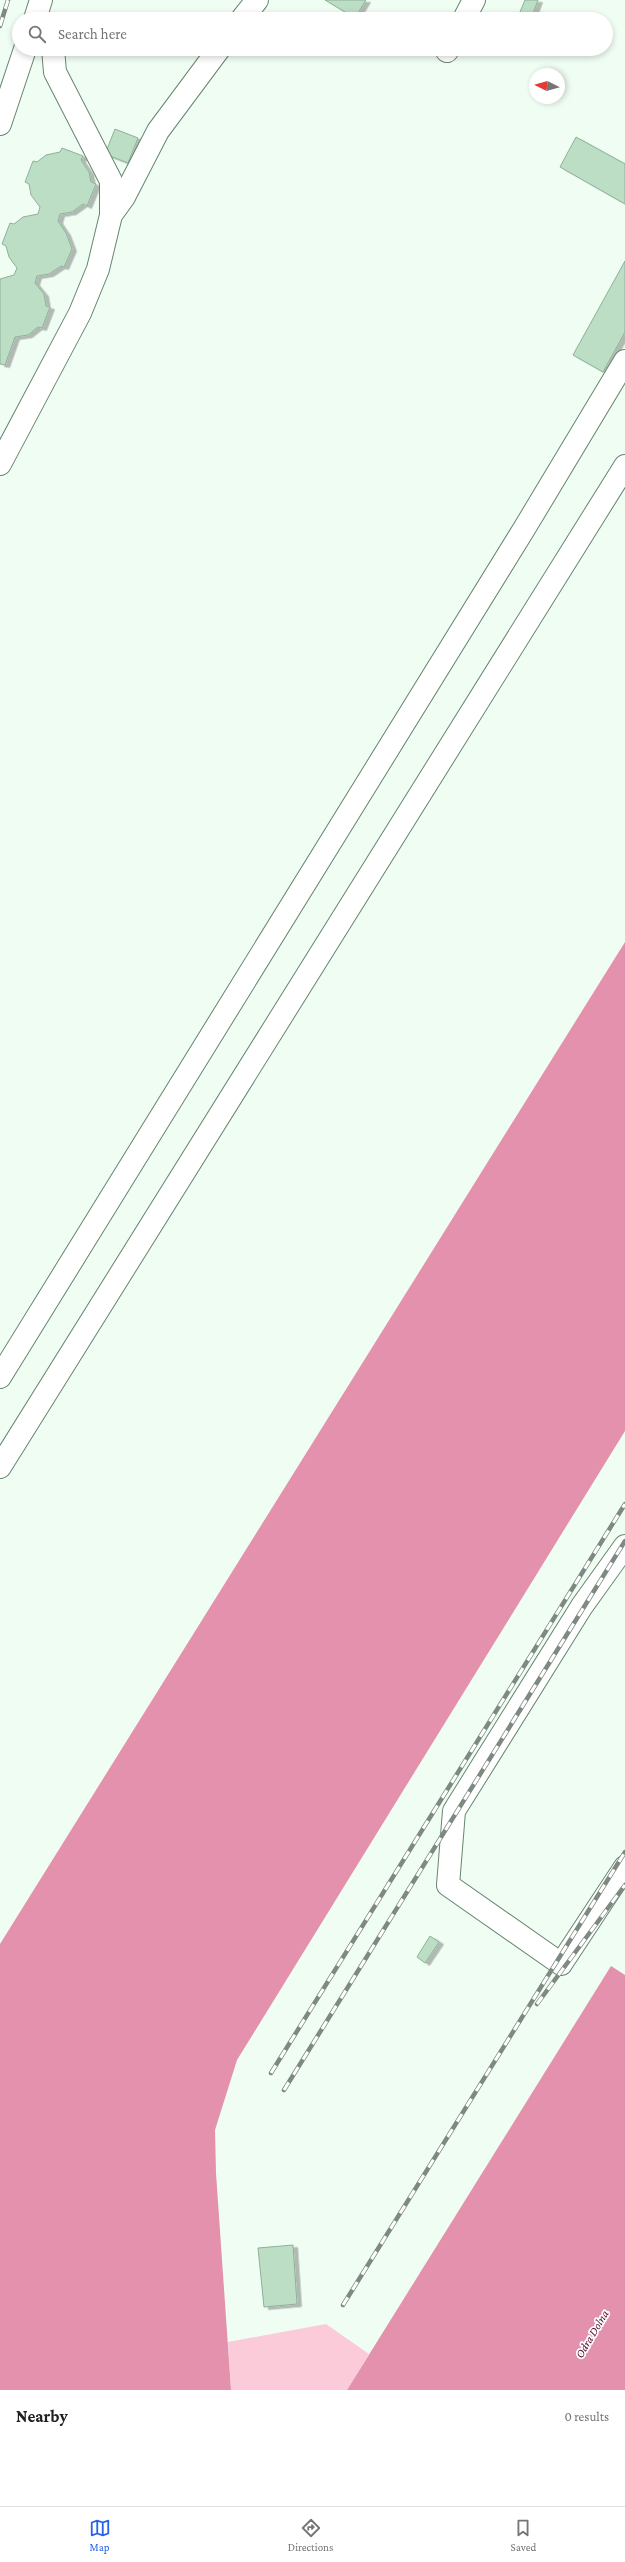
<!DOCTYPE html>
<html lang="en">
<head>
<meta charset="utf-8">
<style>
  body { margin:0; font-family:"Crimson Pro",serif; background:#f2f2f2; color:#202124 }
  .compass { position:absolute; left:529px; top:68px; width:36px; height:36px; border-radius:50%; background:#fff; box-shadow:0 2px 6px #0003; rotate:275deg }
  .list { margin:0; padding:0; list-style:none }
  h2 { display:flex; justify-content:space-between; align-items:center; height:52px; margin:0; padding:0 16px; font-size:17px }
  h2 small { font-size:13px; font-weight:400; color:#757577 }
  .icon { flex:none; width:22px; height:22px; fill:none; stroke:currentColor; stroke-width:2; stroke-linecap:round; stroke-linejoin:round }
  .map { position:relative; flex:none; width:625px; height:2390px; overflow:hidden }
  .search { position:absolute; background:#fff; box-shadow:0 2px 6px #0003; left:12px; right:12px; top:12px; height:44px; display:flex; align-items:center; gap:10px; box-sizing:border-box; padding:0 14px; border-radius:22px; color:#757577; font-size:15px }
  .sheet { height:116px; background:#fff }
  nav { display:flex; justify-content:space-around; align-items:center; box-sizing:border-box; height:56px; border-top:1px solid #e0e0e0; background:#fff; font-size:11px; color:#757577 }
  nav a { display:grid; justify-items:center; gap:2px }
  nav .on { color:#2563eb }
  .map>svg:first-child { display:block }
</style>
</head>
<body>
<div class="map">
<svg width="625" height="2390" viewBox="0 0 625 2390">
  <defs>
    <filter id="shadow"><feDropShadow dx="4.5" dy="2.5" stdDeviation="0" flood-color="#0004"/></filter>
  </defs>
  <rect width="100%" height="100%" fill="#f0fdf3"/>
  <polygon fill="#fbcbda" points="326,2324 369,2354 347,2390 231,2390 228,2342"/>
  <g fill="#e391ad">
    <polygon points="625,942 625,1431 237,2060 215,2130 216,2173 231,2390 0,2390 0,1944"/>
    <polygon points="611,1966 625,1975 625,2390 347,2390"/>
  </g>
  <g fill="#bcdec5" stroke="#8fb099" filter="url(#shadow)">
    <polygon points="325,0 366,0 355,18"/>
    <polygon points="525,0 538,0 531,19 517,19"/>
    <polygon points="115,129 138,138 128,163 105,154"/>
    <polygon points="576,137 625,164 625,204 560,167"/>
    <polygon points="62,148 83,156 81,160 89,172 91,182 96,184 87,206 83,204 72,212 60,214 58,221 66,233 72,249 64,267 61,266 49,274 37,276 35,283 44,294 46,306 50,307 42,328 38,327 28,335 15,337 5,365 0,364 0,279 14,275 17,268 9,257 6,246 2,244 10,223 14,224 23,217 38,214 40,207 31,195 29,184 25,182 33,161 37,162 46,155 60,152"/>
    <polygon points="625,261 625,332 603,372 573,355"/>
    <polygon points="430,1936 439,1942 425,1963 417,1957"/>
    <polygon points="293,2245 297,2304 264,2307 258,2248"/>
  </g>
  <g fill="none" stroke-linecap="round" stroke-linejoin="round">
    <defs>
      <g id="minor">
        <polyline points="35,19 41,0"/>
        <polyline points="242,19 257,0"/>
        <polyline points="464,19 474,0"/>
        <polyline points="447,51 448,49"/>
        <polyline points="0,124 25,49"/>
        <polyline points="111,215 124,197 158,131 219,49"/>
        <polyline points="0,464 80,313 98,269 111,215 111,181 55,72 53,49"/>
        <polyline points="0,1377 524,529 625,361"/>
        <polyline points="0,1467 625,466"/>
        <polyline points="625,1546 582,1606 454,1811 448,1885 561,1964 625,1867"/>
      </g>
    </defs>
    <use href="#minor" stroke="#66856f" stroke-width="24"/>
    <use href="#minor" stroke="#fff" stroke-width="22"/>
    <defs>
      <g id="rail">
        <polyline points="0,26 8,0"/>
        <polyline points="537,2004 625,1885"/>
        <polyline points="271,2073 625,1504"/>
        <polyline points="284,2090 625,1541"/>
        <polyline points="343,2305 625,1852"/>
      </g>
    </defs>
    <use href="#rail" stroke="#7e8a81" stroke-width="4.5"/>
    <use href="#rail" stroke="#fff" stroke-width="3" stroke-dasharray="9" stroke-linecap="butt"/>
  </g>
  <g text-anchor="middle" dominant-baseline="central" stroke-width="3.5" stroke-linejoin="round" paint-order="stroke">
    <g font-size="12" font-style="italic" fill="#540b2d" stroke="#fff">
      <text transform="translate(592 2334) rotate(-59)">Odra Dolna</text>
    </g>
  </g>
</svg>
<svg class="compass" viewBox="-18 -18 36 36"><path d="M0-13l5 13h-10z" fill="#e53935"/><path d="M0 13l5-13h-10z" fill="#757577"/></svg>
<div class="search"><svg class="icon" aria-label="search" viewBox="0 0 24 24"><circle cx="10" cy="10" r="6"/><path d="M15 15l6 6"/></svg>Search here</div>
</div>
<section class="sheet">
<h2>Nearby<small>0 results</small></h2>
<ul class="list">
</ul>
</section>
<nav>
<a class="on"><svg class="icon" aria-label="map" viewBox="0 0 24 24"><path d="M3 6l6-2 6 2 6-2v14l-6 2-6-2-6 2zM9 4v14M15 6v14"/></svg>Map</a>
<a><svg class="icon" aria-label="directions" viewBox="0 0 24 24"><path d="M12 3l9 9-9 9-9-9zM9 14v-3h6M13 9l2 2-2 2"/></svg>Directions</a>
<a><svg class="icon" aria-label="saved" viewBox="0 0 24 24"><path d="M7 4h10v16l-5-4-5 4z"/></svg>Saved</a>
</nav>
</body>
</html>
